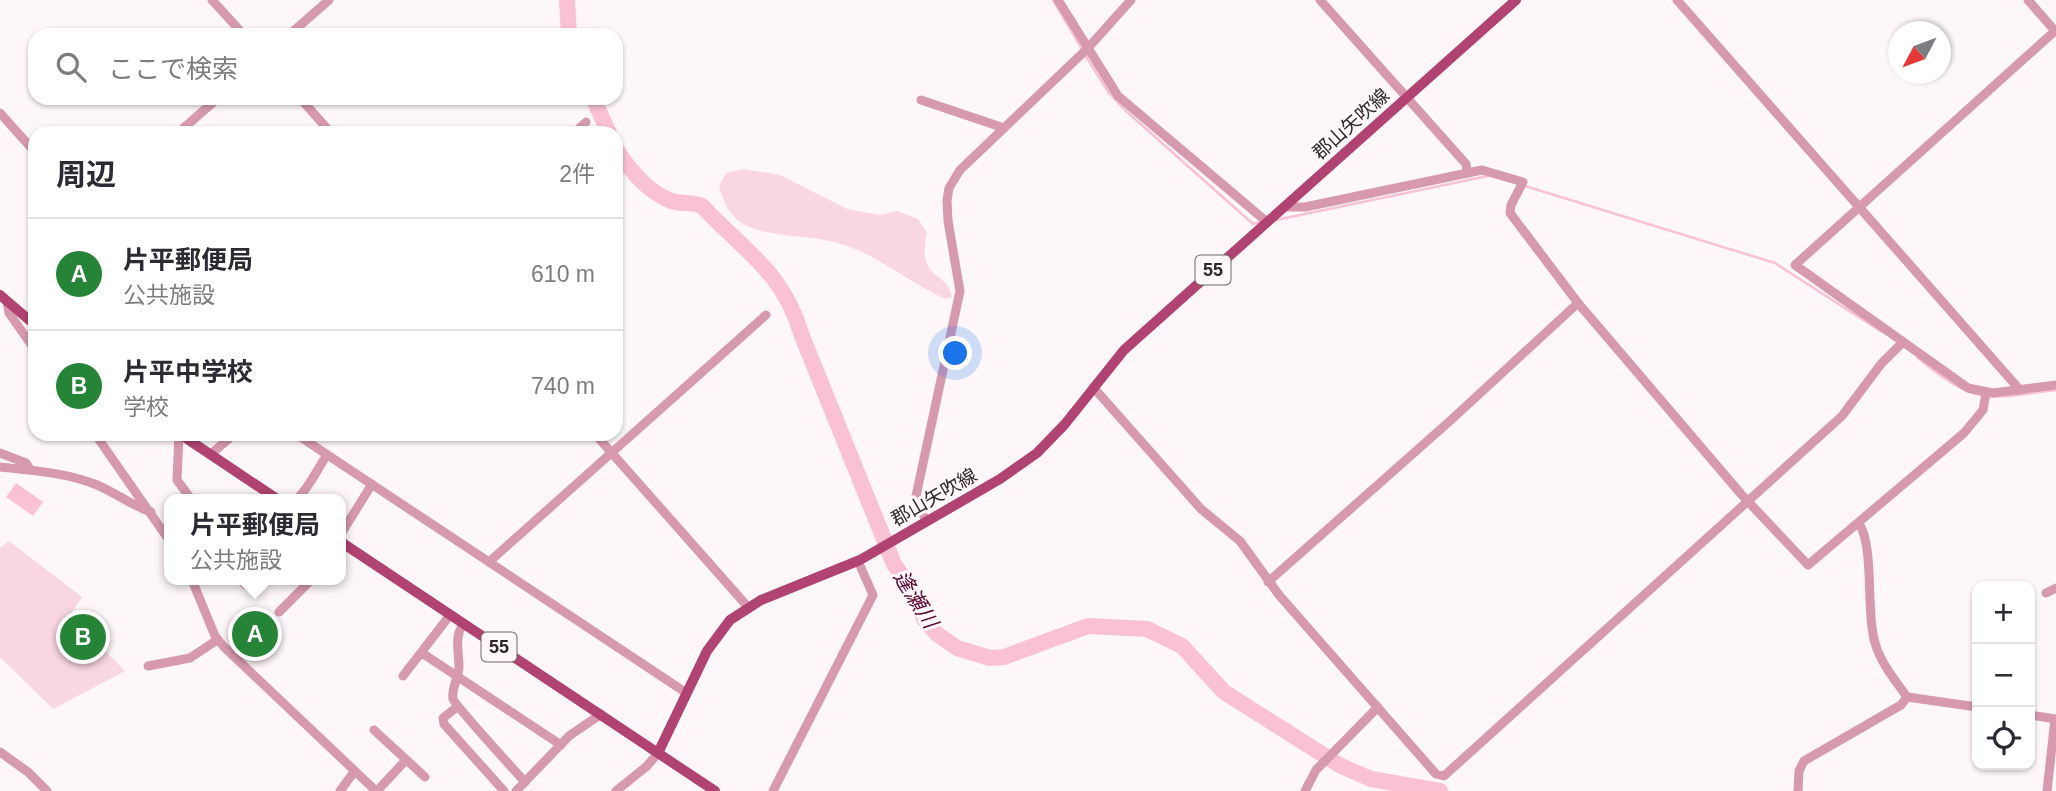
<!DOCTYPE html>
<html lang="ja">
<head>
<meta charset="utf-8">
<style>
  body { margin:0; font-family:Arial,"Noto Sans JP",sans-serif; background:#f7f7f7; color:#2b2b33 }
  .controls { position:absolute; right:21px; bottom:21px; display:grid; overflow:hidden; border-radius:14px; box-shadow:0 2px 5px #0004 }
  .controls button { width:63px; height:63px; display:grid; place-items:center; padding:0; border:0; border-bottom:2px solid #e1e1e2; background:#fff; color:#2b2b33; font:35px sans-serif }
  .compass { position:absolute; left:1888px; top:21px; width:63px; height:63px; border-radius:50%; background:#fff; box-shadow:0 2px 5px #0004; rotate:229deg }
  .you { position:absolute; left:956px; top:354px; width:24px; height:24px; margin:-18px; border:5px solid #fff; border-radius:50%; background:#1a73e8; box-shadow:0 0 0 10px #1a73e833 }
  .badge { display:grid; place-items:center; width:46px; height:46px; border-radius:50%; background:#258436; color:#fff; font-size:23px; font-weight:700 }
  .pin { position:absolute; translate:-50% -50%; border:4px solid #fff; box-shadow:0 2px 7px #0006 }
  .popup { position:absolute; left:164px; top:494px; width:182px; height:91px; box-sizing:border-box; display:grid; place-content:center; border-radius:14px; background:#fff; filter:drop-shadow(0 2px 5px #0005); font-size:23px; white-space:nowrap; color:#7c7c81 }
  .popup b { font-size:26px; color:#2b2b33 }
  .popup::after { content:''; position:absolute; left:50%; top:100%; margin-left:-14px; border:14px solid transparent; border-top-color:#fff }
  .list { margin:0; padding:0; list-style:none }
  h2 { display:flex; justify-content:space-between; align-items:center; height:91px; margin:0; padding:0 28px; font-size:30px }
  h2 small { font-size:23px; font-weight:400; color:#7c7c81 }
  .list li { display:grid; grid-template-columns:46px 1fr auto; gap:21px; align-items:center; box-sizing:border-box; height:112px; padding:0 28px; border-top:2px solid #e1e1e2 }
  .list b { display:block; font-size:26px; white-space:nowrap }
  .list p { margin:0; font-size:23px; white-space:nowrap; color:#7c7c81 }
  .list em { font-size:23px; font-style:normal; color:#7c7c81 }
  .icon { flex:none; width:38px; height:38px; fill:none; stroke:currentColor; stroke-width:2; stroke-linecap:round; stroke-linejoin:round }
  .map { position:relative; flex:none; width:2056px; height:791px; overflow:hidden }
  .search { position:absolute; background:#fff; box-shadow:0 2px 5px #0004; left:28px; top:28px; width:595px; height:77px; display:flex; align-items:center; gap:18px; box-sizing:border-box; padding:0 24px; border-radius:21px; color:#7c7c81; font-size:26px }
  .panel { position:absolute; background:#fff; box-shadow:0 2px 5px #0004; left:28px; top:126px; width:595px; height:315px; border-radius:21px }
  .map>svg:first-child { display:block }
</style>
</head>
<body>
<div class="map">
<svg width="2056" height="791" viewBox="0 0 2056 791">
  <rect width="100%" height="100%" fill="#fdf7f9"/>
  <g fill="#f9d7e2">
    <path d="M743 169 780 175 847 209 880 215 897 211 918 219 927 233C916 282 948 270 952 297L946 299C906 282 873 250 830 241 803 235 771 237 745 225 729 216 724 203 719 186L726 173Z"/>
    <polygon points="9,541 82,597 70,615 125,671 53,709 0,657 0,548"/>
  </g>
  <polygon fill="#fac1d4" points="16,483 43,502 33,516 6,497"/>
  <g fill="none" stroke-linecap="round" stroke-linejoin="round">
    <g stroke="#fac1d4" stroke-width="2.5">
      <polyline points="1053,0 1082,49"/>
      <polyline points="1085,55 1109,93 1126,111 1253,224 1262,222"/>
      <polyline points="1525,186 1775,263 1882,332"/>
      <polyline points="1276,220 1488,176"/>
      <path d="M1918 358C1977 406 1984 399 2056 390"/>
    </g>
    <g stroke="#fac1d4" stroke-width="16">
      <polyline points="567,0 569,35"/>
      <polyline points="593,98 609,133"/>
      <path d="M616 149C629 169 647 191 669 200 679 205 691 201 702 206 745 252 783 271 802 336L894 564 914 594 924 619 937 634 957 648 990 658 1004 657 1088 626 1147 629 1182 646 1224 692 1341 766 1371 779 1440 791"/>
    </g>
    <g stroke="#d799ae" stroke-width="9">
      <polyline points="212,0 244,35"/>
      <polyline points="1058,0 1118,96 1267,222"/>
      <polyline points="1320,0 1466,164 1467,172"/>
      <polyline points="1677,0 2020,390"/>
      <polyline points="2028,0 2056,32"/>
      <polyline points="2056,30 1795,265 1968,388 1993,393 2056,385"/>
      <polyline points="289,35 329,0"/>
      <polyline points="300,98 331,133"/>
      <polyline points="921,100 1004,128"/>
      <polyline points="0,113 35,152"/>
      <polyline points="178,133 218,98"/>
      <polyline points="574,133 586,122"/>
      <polyline points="1285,207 1305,207 1482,170 1523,182 1511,205 1510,213 1578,303 1741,494 1808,565 1964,433 1983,410 1986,393"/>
      <polyline points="7,301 9,313 35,350"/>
      <polyline points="1093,387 1201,509 1240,541 1279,595 1436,774 1444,776 1842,416 1881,364 1903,342"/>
      <polyline points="95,434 169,540"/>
      <polyline points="179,434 177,480 191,499"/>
      <polyline points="296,434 685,692"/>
      <polyline points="595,434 748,607"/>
      <polyline points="0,453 26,463 30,469"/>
      <polyline points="210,455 234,434"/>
      <path d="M0 467C34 471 65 472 97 485 116 493 131 505 151 512"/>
      <path d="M297 499C311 485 316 471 327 455"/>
      <polyline points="926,522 916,496 960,291 948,221 947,200 949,188 960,170 1088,48 1131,0"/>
      <path d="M1859 524C1875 546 1865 615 1876 646 1882 665 1896 681 1907 697L1977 707"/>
      <polyline points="341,534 372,484"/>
      <polyline points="489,562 766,315"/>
      <polyline points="192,580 215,636 224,647 376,791"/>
      <polyline points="241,580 246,585"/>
      <polyline points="1268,582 1451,420 1578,303"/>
      <polyline points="2046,593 2056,588"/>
      <polyline points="279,612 311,580"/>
      <path d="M463 624C454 638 459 651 459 667 459 677 451 688 453 699 455 705 515 771 525 782"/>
      <polyline points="422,653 561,745"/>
      <polyline points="148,666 190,658 217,640"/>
      <polyline points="403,676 450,615"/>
      <polyline points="457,707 443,718 444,724 504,791"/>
      <polyline points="2030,715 2056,719"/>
      <polyline points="374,730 425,777"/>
      <polyline points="0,752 28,772 47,791"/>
      <polyline points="340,791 354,772"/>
      <polyline points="377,791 406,760"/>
      <polyline points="516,791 569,736 601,714"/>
      <polyline points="616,791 647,766 658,753"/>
      <polyline points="773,791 873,595 858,561"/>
      <polyline points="1305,791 1316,770 1378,707"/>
      <polyline points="1798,791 1799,771 1804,761 1901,705 1907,697"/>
      <polyline points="2047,791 2055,719"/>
    </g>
    <g stroke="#b04371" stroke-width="10">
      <polyline points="0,295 35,325"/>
      <polyline points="180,434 277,499"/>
      <polyline points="341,542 715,791"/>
      <polyline points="658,753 707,651 730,620 761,600 860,560 1000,479 1037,453 1065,424 1124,350 1516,0"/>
    </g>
  </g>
  <g text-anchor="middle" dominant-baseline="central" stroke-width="6" stroke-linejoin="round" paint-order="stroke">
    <g fill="#fdf7f9" stroke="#6c6668" stroke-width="2">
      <rect x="1195.5" y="255.5" width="35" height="29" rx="5"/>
      <rect x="481.5" y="632.5" width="35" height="29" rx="5"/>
    </g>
    <g font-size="18" font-weight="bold" fill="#2e282a">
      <text x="1213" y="270">55</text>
      <text x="499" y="647">55</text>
    </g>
    <g font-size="19" fill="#2e282a" stroke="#fdf7f9">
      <text transform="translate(1351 124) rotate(-42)">郡山矢吹線</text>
      <text transform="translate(934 497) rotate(-30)">郡山矢吹線</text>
    </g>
    <g font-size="21" font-style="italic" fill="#590831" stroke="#fdf7f9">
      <text transform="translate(916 599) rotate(58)">逢瀬川</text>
    </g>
  </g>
</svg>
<div class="controls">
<button>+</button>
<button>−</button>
<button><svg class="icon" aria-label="locate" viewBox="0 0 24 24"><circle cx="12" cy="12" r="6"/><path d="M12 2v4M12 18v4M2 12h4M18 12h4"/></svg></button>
</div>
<svg class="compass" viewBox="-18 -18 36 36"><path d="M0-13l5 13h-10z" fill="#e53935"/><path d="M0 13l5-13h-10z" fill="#7c7c81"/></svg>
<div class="you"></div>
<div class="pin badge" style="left:255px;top:634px">A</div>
<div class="popup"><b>片平郵便局</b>公共施設</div>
<div class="pin badge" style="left:83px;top:637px">B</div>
<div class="search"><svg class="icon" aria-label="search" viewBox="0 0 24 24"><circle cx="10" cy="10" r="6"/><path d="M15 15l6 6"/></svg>ここで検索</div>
<section class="panel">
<h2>周辺<small>2件</small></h2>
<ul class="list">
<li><span class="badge">A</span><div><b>片平郵便局</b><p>公共施設</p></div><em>610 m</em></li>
<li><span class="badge">B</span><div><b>片平中学校</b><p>学校</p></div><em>740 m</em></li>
</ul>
</section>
</div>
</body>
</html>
